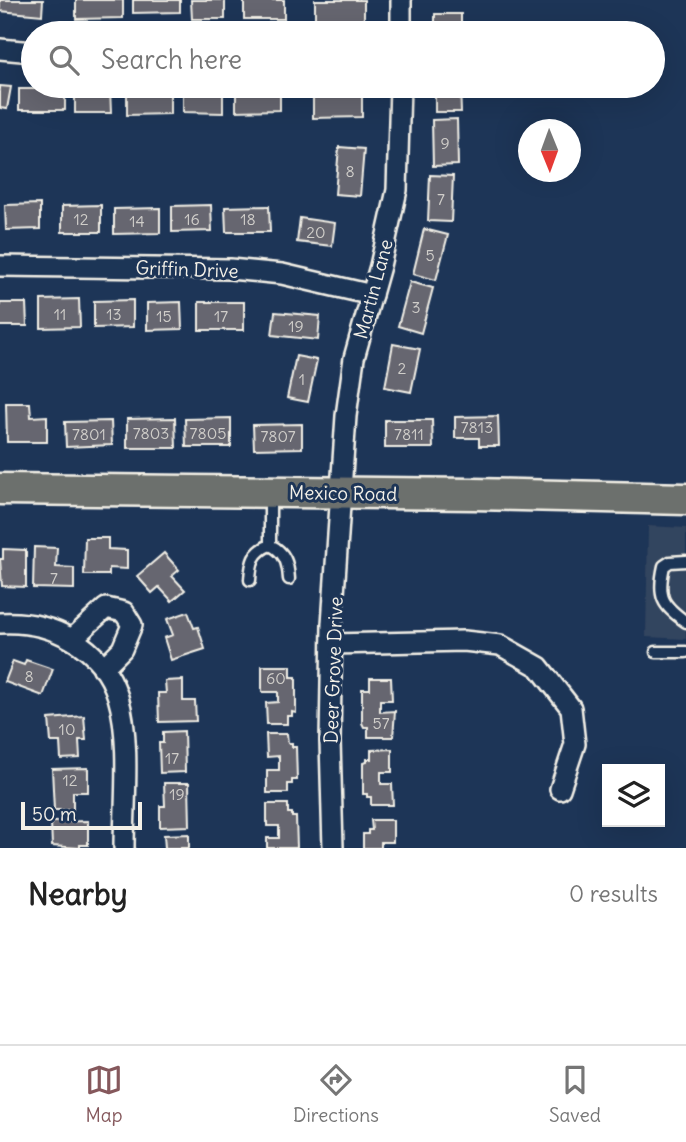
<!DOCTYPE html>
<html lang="en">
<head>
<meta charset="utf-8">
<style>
  body { margin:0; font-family:Delius,sans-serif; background:#f2f2f2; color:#222 }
  .controls { position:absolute; right:21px; bottom:21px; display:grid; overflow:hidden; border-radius:0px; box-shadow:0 7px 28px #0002 }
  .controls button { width:63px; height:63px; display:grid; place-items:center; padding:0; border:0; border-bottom:2px solid #e0e0e0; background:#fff; color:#222; font:35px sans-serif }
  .compass { position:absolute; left:518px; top:119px; width:63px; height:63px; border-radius:50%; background:#fff; box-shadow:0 7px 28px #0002; rotate:179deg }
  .scale { position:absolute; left:21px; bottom:18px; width:121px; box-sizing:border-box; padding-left:7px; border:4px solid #f4f1e8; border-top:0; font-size:19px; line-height:24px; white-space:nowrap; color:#f4f1e8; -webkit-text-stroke:5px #1d3557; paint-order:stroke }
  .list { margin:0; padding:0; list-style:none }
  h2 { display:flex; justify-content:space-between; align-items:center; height:91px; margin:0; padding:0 28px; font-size:30px }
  h2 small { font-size:23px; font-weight:400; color:#767676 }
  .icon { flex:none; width:38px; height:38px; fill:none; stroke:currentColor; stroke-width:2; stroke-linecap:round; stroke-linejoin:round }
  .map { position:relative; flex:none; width:686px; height:848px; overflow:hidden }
  .search { position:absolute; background:#fff; box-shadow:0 7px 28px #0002; left:21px; right:21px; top:21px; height:77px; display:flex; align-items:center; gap:18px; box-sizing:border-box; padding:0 24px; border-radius:38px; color:#767676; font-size:26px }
  .sheet { height:196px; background:#fff }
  nav { display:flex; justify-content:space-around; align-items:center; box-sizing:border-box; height:98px; border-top:2px solid #e0e0e0; background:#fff; font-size:19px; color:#767676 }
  nav a { display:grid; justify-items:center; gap:4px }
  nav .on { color:#85585c }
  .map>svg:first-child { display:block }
</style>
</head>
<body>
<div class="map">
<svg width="686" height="848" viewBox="0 0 686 848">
  <rect width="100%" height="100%" fill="#1d3557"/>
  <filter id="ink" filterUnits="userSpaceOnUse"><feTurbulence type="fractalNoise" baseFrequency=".0143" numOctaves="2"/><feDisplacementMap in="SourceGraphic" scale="14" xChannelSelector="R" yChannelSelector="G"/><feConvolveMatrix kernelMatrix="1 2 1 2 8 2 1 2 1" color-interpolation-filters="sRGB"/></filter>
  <g filter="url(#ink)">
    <polygon fill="#33445e" points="648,526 686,528 686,639 646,637"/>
    <g fill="#666670" stroke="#f4f1e8" stroke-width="2">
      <polygon points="0,0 43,0 42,15 0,11"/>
      <polygon points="76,0 123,0 123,18 76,19"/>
      <polygon points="133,0 180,0 180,12 133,13"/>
      <polygon points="191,0 225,0 225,19 192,19"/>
      <rect x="244" y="0" width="40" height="19"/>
      <rect x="315" y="0" width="49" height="21"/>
      <rect x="435" y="14" width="26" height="19"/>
      <polygon points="0,86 11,87 7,109 0,108"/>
      <polygon points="183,86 223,87 223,113 183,112"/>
      <polygon points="435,86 460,86 461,112 435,112"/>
      <polygon points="170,87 170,114 127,115 127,88"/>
      <polygon points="280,87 280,110 236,111 236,88"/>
      <polygon points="75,88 110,88 111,113 75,113"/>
      <rect x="19" y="89" width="46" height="21"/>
      <polygon points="362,90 362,117 313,118 313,91"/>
      <polygon points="457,119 458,165 433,166 432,120"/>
      <polygon points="339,147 364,149 360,196 335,194"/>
      <polygon points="430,175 453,176 451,222 428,221"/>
      <polygon points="40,204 40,229 6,230 5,205"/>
      <polygon points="101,205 101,232 62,232 62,206"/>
      <polygon points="211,205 212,231 172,232 172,206"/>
      <polygon points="269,206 270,232 226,232 225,207"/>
      <polygon points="160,208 160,233 114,234 114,209"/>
      <polygon points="300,218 335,223 332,246 297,242"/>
      <polygon points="424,229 448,235 436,280 413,274"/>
      <polygon points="410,282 433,288 421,333 398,326"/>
      <polygon points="79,299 80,327 41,328 41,300"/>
      <polygon points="133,300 133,327 94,328 94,301"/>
      <polygon points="181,302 182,329 147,330 147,303"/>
      <rect x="199" y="302" width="45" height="28"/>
      <polygon points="0,303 26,303 27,326 0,326"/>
      <polygon points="275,312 320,316 318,340 272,335"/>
      <polygon points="393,344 420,349 411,392 385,387"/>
      <polygon points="296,356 317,360 308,402 287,398"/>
      <polygon points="6,403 30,403 31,417 47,416 47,442 7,442"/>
      <polygon points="498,416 499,446 479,446 479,438 455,438 455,417"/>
      <polygon points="175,418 176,448 127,448 127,419"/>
      <polygon points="231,418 231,447 186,447 185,419"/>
      <polygon points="385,420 432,420 433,448 385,448"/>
      <polygon points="111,421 112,445 66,447 65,422"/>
      <polygon points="302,424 302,448 254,449 253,425"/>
      <polygon points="85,538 108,538 108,549 127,550 127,569 109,568 109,575 84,575"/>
      <polygon points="34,547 57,548 56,567 74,568 74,589 33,588"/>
      <polygon points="3,549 26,550 26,587 2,586 0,559 3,559"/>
      <polygon points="164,553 179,570 172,576 185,590 172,601 159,587 152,593 137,576"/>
      <polygon points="188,612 194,628 198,627 205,649 171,660 164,638 173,635 167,619"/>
      <polygon points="26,660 53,669 43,696 5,682 13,661 24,665"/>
      <polygon points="262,666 291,666 291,677 296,677 296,713 292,712 292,716 287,716 287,724 267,724 266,703 278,702 278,692 262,692"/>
      <polygon points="370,678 391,678 392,700 380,700 380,712 395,711 393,737 368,737 368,727 364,727 362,723 362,689 370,689"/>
      <polygon points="183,680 183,701 195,701 196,721 159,722 158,693 166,693 165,681"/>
      <polygon points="84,716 86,740 79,740 80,758 61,759 60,742 51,742 49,719"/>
      <polygon points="184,731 185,772 160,773 159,743 163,743 163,732"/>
      <polygon points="266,734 287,734 288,743 292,743 292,747 296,747 297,780 292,780 292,784 288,784 288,793 267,793 267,770 279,770 279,756 267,757"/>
      <polygon points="392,749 392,772 381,772 381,784 392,784 393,805 371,805 371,797 367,797 367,794 363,794 363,763 367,762 367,759 371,759 371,750"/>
      <polygon points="88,768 88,792 73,792 73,810 54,810 52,769"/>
      <polygon points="164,783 189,783 190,826 160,827 160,806 165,806"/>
      <polygon points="267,804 288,804 288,813 292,813 292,817 296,817 297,848 267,848 267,838 279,838 279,826 267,826"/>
      <polygon points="371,820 393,820 393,842 381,842 381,848 363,848 363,834 368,834 368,830 372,830"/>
      <polygon points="88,821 88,845 80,845 80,848 52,846 51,822"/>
      <polygon points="189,834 189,848 165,848 164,835"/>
    </g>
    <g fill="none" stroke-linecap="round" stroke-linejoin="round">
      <defs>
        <g id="service">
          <polyline points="270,493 270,545"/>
          <path d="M270 545C285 552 288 563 289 579"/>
          <path d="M686 561 670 562 664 566C657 597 662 605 686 622"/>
          <path d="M250 580C251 562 253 552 270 545"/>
          <polyline points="656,652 686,652"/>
        </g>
        <g id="minor">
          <polyline points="401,33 401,0"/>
          <polyline points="0,49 33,52"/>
          <polyline points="0,266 230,269 282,274 372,295"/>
          <path d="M0 623C51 620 102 645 118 697 131 739 124 803 124 848"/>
          <polyline points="72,639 106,608 124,612 132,625 122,649 103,668"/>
          <polyline points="332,644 464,641 500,645 539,667 571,708 575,744 560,789"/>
          <polyline points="333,848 330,741 332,624 346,416 354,358 380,266 397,190 400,86"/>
        </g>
        <polyline id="primary" points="0,489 474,494 686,499"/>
      </defs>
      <use href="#service" stroke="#f4f1e8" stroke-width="15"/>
      <use href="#minor" stroke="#f4f1e8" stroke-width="24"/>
      <use href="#primary" stroke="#f4f1e8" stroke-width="35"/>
      <use href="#service" stroke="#1d3557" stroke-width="10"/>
      <use href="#minor" stroke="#1d3557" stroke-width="19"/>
      <use href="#primary" stroke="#6c706d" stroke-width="30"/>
    </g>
  </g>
  <g text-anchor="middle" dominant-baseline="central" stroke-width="6" stroke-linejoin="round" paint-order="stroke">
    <g font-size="16" fill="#d0ceca">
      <text x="445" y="143">9</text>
      <text x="350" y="171">8</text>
      <text x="441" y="199">7</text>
      <text x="81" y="219">12</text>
      <text x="192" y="219">16</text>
      <text x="248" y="219">18</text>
      <text x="137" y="221">14</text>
      <text x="316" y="232">20</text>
      <text x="430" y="255">5</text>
      <text x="416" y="307">3</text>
      <text x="60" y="314">11</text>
      <text x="114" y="314">13</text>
      <text x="164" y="316">15</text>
      <text x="221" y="316">17</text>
      <text x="296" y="326">19</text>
      <text x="402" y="368">2</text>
      <text x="302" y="379">1</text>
      <text x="477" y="427">7813</text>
      <text x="151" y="433">7803</text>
      <text x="208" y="433">7805</text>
      <text x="89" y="434">7801</text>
      <text x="409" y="434">7811</text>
      <text x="278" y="436">7807</text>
      <text x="54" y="578">7</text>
      <text x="29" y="676">8</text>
      <text x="276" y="678">60</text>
      <text x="381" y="723">57</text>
      <text x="67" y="729">10</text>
      <text x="172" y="758">17</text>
      <text x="70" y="780">12</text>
      <text x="177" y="794">19</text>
    </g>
    <g font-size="19" fill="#f4f1e8" stroke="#1d3557">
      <text transform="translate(187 269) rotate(2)">Griffin Drive</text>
      <text transform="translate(373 289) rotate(-75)">Martin Lane</text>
      <text transform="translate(343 493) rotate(1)">Mexico Road</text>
      <text transform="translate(333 670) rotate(-88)">Deer Grove Drive</text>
    </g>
  </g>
</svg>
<div class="controls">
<button><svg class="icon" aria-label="layers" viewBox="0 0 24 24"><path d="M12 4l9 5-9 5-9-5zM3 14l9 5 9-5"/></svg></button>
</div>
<svg class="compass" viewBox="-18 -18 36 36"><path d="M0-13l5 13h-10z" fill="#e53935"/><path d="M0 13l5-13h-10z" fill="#767676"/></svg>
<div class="scale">50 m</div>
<div class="search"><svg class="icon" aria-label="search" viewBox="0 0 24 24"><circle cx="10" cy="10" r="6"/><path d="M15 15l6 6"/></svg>Search here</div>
</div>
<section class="sheet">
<h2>Nearby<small>0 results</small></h2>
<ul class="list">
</ul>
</section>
<nav>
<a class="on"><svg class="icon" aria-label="map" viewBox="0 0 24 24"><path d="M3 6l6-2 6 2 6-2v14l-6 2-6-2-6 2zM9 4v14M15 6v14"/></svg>Map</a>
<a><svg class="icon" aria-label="directions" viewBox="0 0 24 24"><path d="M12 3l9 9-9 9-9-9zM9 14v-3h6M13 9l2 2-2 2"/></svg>Directions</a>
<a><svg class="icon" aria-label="saved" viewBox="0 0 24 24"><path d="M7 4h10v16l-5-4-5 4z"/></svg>Saved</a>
</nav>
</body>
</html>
